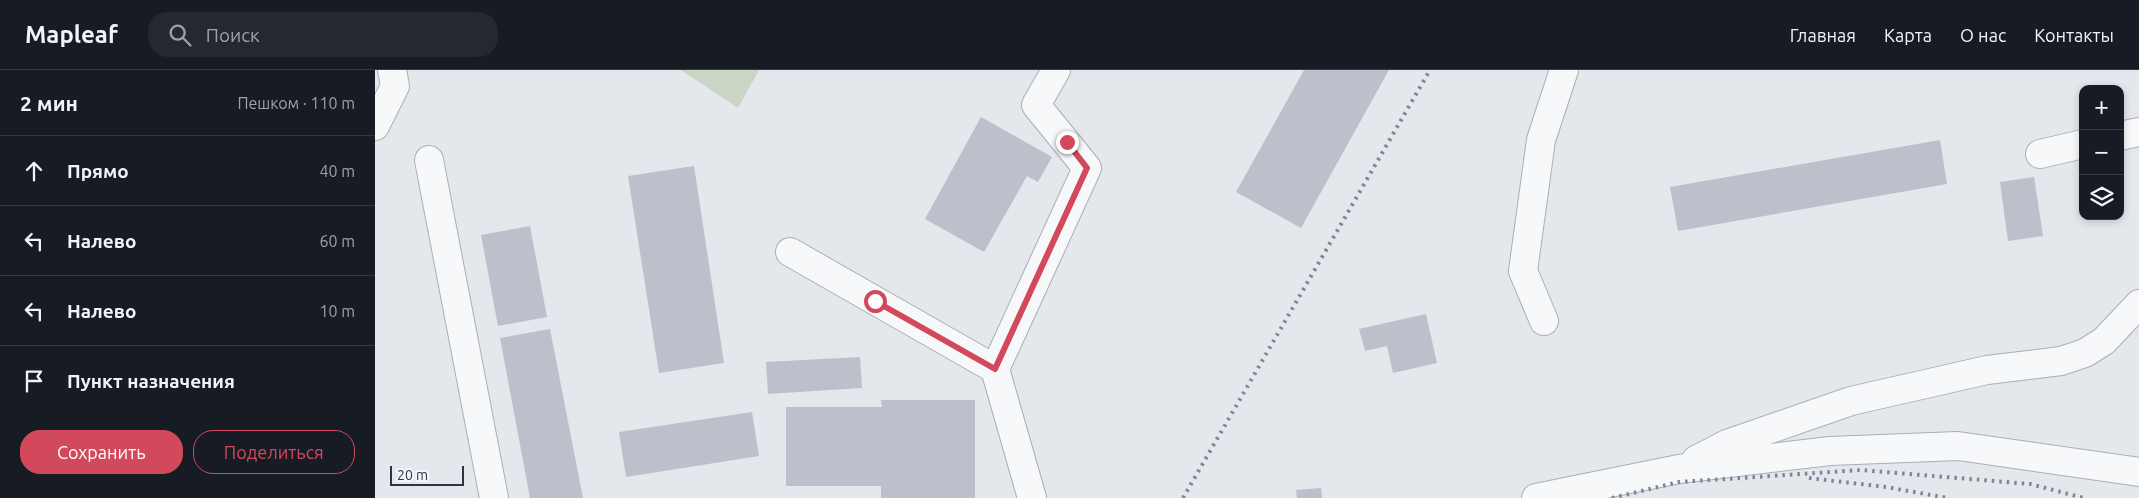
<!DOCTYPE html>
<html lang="ru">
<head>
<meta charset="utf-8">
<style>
  body { margin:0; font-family:Ubuntu,sans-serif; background:#242831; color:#f1f3f6 }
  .controls { position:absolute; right:15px; top:15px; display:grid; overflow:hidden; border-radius:10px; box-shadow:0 2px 8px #0003 }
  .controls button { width:45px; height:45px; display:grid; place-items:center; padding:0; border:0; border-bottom:1px solid #363941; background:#171b24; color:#f1f3f6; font:25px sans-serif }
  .scale { position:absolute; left:15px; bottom:12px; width:74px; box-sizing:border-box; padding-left:5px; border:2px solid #2b3445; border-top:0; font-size:14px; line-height:18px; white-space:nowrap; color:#2b3445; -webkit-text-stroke:4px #f4f6f9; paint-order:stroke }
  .stop { position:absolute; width:15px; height:15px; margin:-11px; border:4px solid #d1495b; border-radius:50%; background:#fff }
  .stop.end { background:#d1495b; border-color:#fff; box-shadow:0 1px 5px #0008 }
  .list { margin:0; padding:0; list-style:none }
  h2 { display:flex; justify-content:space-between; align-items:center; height:65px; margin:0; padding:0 20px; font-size:21px }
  h2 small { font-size:16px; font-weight:400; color:#9ea1a6 }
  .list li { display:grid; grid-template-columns:32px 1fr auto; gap:15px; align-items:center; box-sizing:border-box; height:70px; padding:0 20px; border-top:1px solid #363941 }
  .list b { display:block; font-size:19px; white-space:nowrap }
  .list em { font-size:16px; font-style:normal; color:#9ea1a6 }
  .actions { display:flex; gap:10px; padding:15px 20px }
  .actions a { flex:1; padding:11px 0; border:1px solid #d1495b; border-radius:20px; text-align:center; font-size:18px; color:#d1495b }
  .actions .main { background:#d1495b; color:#fff }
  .icon { flex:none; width:28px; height:28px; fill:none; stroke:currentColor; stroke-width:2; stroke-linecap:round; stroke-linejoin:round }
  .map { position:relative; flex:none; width:1764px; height:428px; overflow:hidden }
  header { display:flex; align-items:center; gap:30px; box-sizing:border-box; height:70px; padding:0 25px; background:#171b24; border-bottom:1px solid #363941 }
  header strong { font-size:24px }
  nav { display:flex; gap:28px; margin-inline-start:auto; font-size:18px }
  .search { width:350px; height:45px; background:#242831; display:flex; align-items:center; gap:12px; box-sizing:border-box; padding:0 18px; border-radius:20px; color:#9ea1a6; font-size:19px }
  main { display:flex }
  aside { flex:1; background:#171b24 }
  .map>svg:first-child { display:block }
</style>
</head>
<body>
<header>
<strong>Mapleaf</strong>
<div class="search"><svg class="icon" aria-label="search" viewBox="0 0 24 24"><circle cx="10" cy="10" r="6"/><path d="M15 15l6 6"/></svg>Поиск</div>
<nav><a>Главная</a><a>Карта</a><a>О нас</a><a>Контакты</a></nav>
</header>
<main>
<aside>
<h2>2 мин<small>Пешком · 110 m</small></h2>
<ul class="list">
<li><svg class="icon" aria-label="ahead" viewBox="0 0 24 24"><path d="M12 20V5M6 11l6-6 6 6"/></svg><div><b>Прямо</b></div><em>40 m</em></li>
<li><svg class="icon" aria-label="left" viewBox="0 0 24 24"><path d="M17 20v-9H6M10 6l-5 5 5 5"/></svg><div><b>Налево</b></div><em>60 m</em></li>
<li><svg class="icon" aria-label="left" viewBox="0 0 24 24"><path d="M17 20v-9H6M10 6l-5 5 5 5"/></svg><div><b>Налево</b></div><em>10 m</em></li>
<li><svg class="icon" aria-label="arrive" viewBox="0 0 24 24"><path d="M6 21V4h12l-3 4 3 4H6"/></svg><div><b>Пункт назначения</b></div></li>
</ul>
<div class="actions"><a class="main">Сохранить</a><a>Поделиться</a></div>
</aside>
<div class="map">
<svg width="1764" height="428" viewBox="0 0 1764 428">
  <rect width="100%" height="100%" fill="#e4e7ec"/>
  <polygon fill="#c9d6c5" points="306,0 384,0 363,38"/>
  <g fill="#bbc0ca">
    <polygon points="929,0 1014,0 926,158 861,122"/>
    <polygon points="606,47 677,87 663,112 652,106 609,182 550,149"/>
    <polygon points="1565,70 1572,114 1303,161 1295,117"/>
    <polygon points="319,96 349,293 284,303 253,106"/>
    <polygon points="1659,107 1668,166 1633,171 1625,112"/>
    <polygon points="155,156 172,247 123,256 106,165"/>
    <polygon points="1051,244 1062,293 1018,303 1012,276 990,281 984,259"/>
    <polygon points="175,259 208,428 155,428 125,268"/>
    <polygon points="485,287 487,318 393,324 391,292"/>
    <polygon points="506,330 600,330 600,428 506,428 506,416 411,416 411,337 507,337"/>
    <polygon points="377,342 384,386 251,407 244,362"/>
    <polygon points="946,418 947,428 922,428 921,420"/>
  </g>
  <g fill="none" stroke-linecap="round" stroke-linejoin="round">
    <defs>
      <g id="minor">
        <polyline points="0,56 20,16 17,0"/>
        <polyline points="1745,66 1764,62"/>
        <polyline points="1665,84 1708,74"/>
        <polyline points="54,90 119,428"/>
        <polyline points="415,182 620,299 657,428"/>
        <polyline points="1169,251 1148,201 1166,70 1189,0"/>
        <polyline points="620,299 712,98 661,35 681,0"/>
        <polyline points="1321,390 1352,374 1476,331 1612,300 1686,291 1710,283 1729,271 1764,234"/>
        <polyline points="1161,428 1304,399 1455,381 1583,376 1764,402"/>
      </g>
    </defs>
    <use href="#minor" stroke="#a9aeb7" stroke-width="30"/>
    <use href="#minor" stroke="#f7f8fa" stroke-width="28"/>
    <g stroke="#7d8696" stroke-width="4" stroke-dasharray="2.5 5" stroke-linecap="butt">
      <polyline points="1434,408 1511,417 1573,428"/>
      <polyline points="808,428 1055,0"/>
      <polyline points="1237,428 1304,412 1486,400 1655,414 1709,428"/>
    </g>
  </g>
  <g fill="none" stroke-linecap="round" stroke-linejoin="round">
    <polyline stroke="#d1495b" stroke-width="6" points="500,231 620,299 712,98 692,72"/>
  </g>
</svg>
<div class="controls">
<button>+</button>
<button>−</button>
<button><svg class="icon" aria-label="layers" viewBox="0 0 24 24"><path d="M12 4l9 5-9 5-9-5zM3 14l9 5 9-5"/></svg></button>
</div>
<div class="scale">20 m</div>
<div class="stop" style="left:500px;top:231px"></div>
<div class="stop end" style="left:692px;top:72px"></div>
</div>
</main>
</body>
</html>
